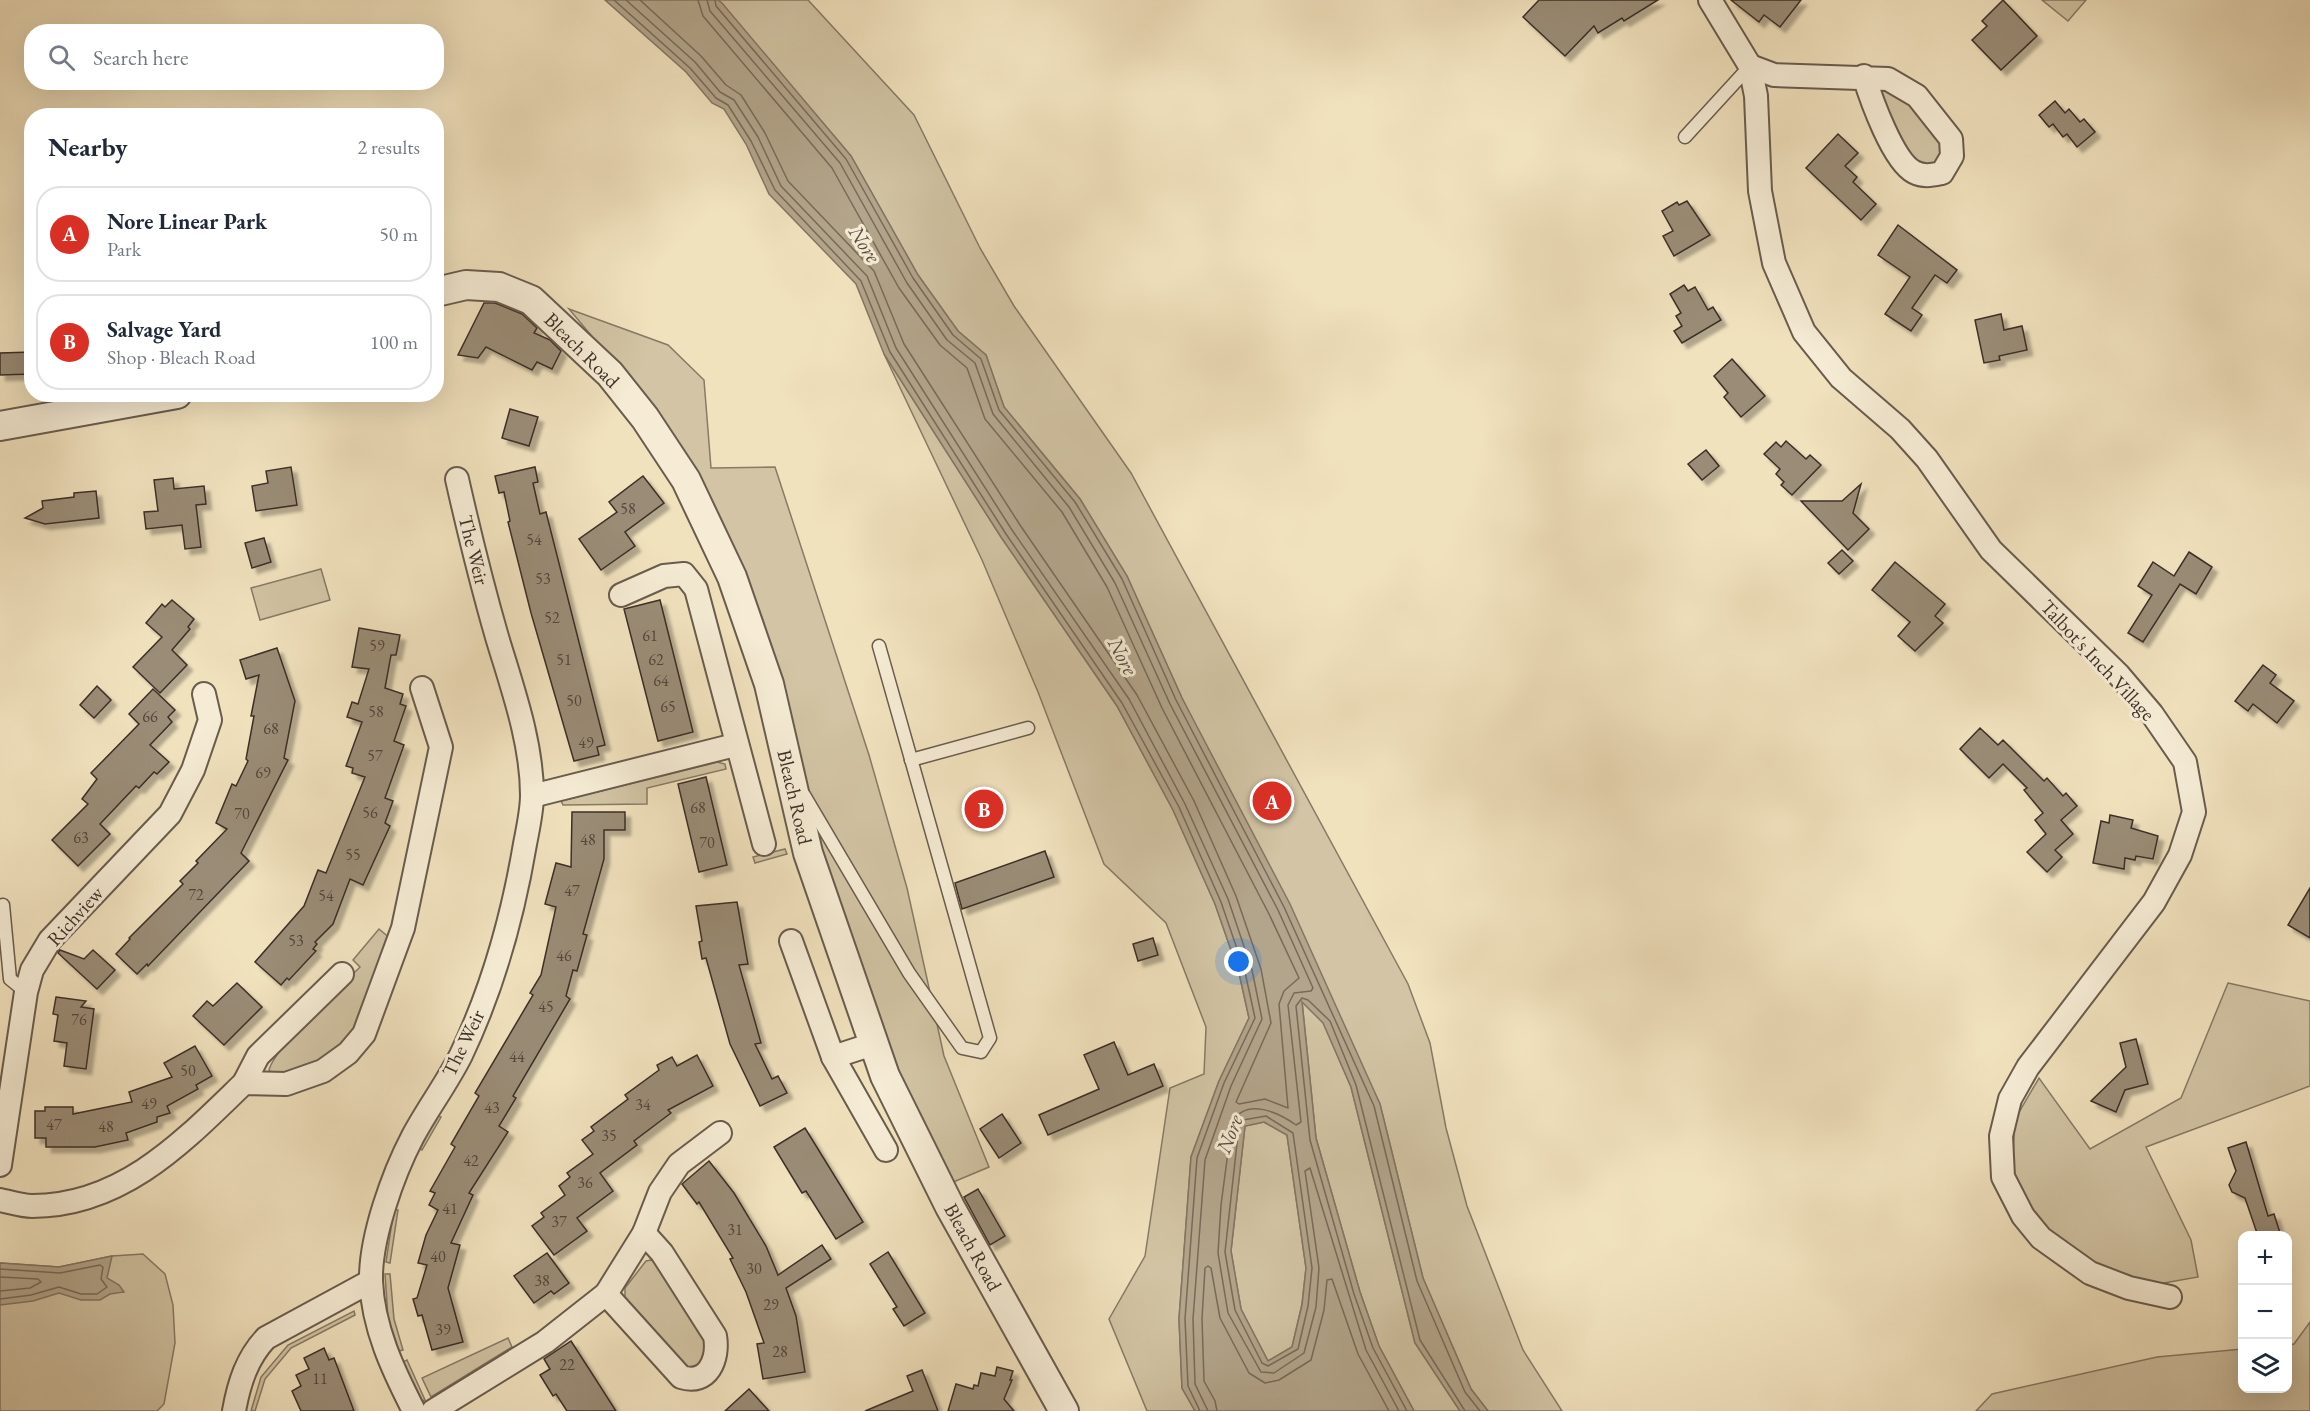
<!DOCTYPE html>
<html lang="en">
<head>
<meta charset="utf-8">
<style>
  body { margin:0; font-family:"EB Garamond",serif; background:#f2f2f3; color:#1f2937 }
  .controls { position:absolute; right:18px; bottom:18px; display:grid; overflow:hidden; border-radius:12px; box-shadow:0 6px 24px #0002 }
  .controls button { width:54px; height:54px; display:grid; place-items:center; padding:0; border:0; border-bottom:2px solid #e0e1e3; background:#fff; color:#1f2937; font:30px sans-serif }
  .you { position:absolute; left:1239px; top:962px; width:21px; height:21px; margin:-15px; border:4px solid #fff; border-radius:50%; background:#1a73e8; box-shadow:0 0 0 9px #1a73e833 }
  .badge { display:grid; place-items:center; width:39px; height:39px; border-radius:50%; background:#d93025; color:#fff; font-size:20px; font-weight:700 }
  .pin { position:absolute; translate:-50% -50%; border:3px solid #fff; box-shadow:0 2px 6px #0006 }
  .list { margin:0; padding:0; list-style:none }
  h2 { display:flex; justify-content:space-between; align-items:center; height:78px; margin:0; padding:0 24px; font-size:26px }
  h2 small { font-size:20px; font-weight:400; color:#747a83 }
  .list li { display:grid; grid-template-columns:39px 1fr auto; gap:18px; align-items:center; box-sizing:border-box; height:96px; margin:0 12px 12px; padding:0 12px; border:2px solid #e0e1e3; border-radius:24px }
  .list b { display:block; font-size:22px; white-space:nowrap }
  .list p { margin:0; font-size:20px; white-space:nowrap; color:#747a83 }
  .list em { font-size:20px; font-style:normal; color:#747a83 }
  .icon { flex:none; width:33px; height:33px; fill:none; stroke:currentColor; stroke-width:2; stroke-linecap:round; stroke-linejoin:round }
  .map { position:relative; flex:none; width:2310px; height:1411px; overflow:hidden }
  .search { position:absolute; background:#fff; box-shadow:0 6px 24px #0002; left:24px; top:24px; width:420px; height:66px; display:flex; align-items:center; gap:15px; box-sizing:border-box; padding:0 21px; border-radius:24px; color:#747a83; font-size:22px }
  .panel { position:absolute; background:#fff; box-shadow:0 6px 24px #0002; left:24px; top:108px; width:420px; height:294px; border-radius:24px }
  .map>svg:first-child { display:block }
</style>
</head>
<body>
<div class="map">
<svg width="2310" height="1411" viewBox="0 0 2310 1411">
  <defs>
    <filter id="shadow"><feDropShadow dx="5.5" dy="5.5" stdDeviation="1.5" flood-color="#0004"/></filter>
  </defs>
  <rect width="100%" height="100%" fill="#f1e2be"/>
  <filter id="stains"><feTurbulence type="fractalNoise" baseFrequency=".00333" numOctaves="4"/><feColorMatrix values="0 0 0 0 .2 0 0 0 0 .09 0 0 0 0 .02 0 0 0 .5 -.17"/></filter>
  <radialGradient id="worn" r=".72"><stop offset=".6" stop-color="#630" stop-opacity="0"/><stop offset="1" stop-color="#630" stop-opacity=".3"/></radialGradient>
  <g fill="#d2c4a4" stroke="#877a66" stroke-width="1.5">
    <polygon points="718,0 808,0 914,115 980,248 1014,306 1131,473 1408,984 1430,1043 1446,1128 1467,1206 1523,1350 1562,1411 1488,1411 1471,1389 1423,1278 1380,1104 1182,698 1127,576 1080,499 1004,407 986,355 958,331 918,275 851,156"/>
    <polygon points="2042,0 2086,0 2068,21"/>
    <path d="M1873 87C1919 92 1924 116 1945 152L1937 166 1913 164Z"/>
    <polygon points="569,309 668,345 704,380 711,468 775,467 869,755 907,888 944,1056 989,1167 951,1183 884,1048 818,854 763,620 720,519 621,371"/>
    <polygon points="884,354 1001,537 1117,706 1173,810 1215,904 1239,973 1249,1018 1219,1081 1191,1157 1179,1319 1182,1388 1195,1411 1147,1411 1109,1319 1145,1256 1170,1088 1204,1074 1206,1027 1166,923 1104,864 1038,692 982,560"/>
    <polygon points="321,569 330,600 260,620 251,588"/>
    <polygon points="717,762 725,764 726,769 647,788 647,804 563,805 561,801"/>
    <polygon points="785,849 787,854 755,863 753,857"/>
    <path d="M379 929 391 939C382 963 362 1030 346 1045 326 1063 299 1070 274 1075L269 1070C275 1047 340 987 360 967L353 960Z"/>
    <polygon points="2228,983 2310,1001 2310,1086 2146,1147 2191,1240 2198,1277 2164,1283 2143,1284 2106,1275 2041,1233 2012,1175 2015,1119 2039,1078 2090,1149 2181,1098"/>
    <polygon points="1302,1001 1323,1022 1351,1087 1415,1343 1460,1411 1414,1411 1379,1346 1360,1292 1316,1138"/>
    <polygon points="437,1115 441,1117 422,1150 418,1148"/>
    <polygon points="1264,1122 1287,1135 1306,1268 1302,1304 1292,1347 1268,1361 1241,1309 1231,1251 1245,1126"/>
    <polygon points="394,1209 398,1210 390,1263 386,1262"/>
    <polygon points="143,1254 165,1274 173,1305 175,1343 164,1404 157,1411 0,1411 0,1263 59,1267 112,1256"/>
    <polygon points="651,1260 657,1262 710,1349 692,1374 625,1301 625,1288 646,1261"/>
    <polygon points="385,1274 390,1274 394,1319 403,1350 399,1351 388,1318"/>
    <polygon points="354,1311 355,1315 291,1348 265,1379 255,1411 251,1411 261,1377 288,1345"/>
    <polygon points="2310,1322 2310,1411 1976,1411 1992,1394 2157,1357 2242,1349 2242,1388 2288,1388 2288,1345 2294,1344"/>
    <polygon points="508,1338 512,1347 431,1397 422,1378"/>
    <polygon points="407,1360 425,1400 421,1401 403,1362"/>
  </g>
  <g fill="#b3a58b" stroke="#837663" stroke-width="1.5" fill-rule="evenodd">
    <path d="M605 0H718L722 3 851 156 918 275 958 331 986 355 1004 407 1080 499 1127 576 1182 698 1290 904 1380 1104 1423 1278 1471 1389 1488 1411H1460L1415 1343 1351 1087 1323 1023 1302 1002 1316 1138 1360 1292 1379 1346 1414 1411H1195L1182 1388 1179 1319 1191 1157 1219 1081 1249 1018 1239 973 1215 904 1173 810 1117 706 1001 537 884 354 856 284 769 194 746 144 724 109 712 103 686 72ZM1264 1122 1287 1135 1306 1268 1302 1305 1292 1347 1268 1361 1241 1309 1231 1251 1245 1126Z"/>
    <polygon points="112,1256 107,1278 119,1285 124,1292 110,1294 100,1300 81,1300 59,1293 33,1301 0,1305 0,1263 59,1267"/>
  </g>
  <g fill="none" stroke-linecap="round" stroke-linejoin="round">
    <g stroke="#786a5a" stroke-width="1.5">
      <polyline points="614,0 690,68 716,98 728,105 751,141 775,190 861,281 890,352 1006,534 1122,703 1179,807 1221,902 1245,972 1255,1018 1224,1083 1197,1158 1185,1319 1188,1386 1200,1411"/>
      <polyline points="626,0 695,62 720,92 734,100 758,137 781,186 867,276 896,348 1012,530 1129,699 1185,804 1228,899 1252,970 1262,1019 1231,1086 1205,1160 1193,1319 1195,1384 1208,1411"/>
      <polyline points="640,0 701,56 726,85 741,95 765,133 788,181 874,271 904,344 1020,525 1137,695 1194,801 1236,896 1261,969 1271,1023 1236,1102 1239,1104 1265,1099 1288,1108 1279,1004 1284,991 1299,978 1269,914 1162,708 1107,587 1062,512 985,419 967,368 940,345 899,288 832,168 703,16 698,0"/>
      <path d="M707 0 710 11 840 163 907 283 947 340 975 363 993 414 1069 507 1115 583 1170 704 1278 910 1313 988 1311 991 1294 993 1288 1005 1301 1122 1296 1125C1279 1113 1247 1097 1232 1122L1221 1205 1218 1253 1228 1313 1261 1372 1274 1373 1304 1353 1316 1307 1319 1268 1305 1171 1310 1168 1366 1350 1399 1411"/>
      <polyline points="715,0 716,6 846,159 913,278 953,335 981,359 999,410 1075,502 1122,579 1176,700 1284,907 1374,1106 1417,1281 1465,1392 1480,1411"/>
      <polygon points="1266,1116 1293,1133 1312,1268 1308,1306 1298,1349 1268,1366 1262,1363 1235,1310 1225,1252 1239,1125 1243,1120"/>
      <polyline points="0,1269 60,1273 100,1265 103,1267 101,1279 107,1287 97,1294 81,1294 59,1287 31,1295 0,1299"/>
      <polyline points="0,1277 38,1279 41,1282 30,1288 0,1291"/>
      <polyline points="1217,1411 1215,1401 1204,1381 1202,1319 1205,1268 1208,1266 1211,1268 1220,1318 1249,1373 1265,1383 1279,1380 1311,1360 1324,1310 1327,1280 1332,1279 1358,1354 1389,1411"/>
      <polyline points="1407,1411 1373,1348 1354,1294 1310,1140 1296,1006 1302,998 1308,1000 1330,1021 1356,1085 1420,1340 1465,1411"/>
    </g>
  </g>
  <g fill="#9a8c76" stroke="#3c2f28" stroke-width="1.5" filter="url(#shadow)">
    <polygon points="1539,0 1658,0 1624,21 1622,18 1598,33 1594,26 1565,56 1523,17"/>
    <polygon points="1731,0 1801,0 1780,27 1764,15 1759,22"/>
    <polygon points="2003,0 2037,36 2001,70 1972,40 1987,26 1982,21"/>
    <polygon points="2055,101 2065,113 2069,109 2080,122 2084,119 2095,132 2077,147 2067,134 2063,137 2053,124 2049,127 2039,115"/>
    <polygon points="1838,134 1858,153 1845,166 1857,177 1853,182 1876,204 1861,220 1806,168"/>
    <polygon points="1687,201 1710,235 1674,256 1663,236 1673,231 1662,211 1677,202 1679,205"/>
    <polygon points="1898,225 1957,270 1947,283 1935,275 1912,308 1922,315 1911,331 1885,314 1910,277 1878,255"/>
    <polygon points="1684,285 1688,291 1695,287 1708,310 1713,307 1721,320 1682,343 1674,331 1682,326 1676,316 1681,313 1670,294"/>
    <polygon points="484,303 495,303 522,314 537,328 534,333 550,340 561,351 552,369 537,362 532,370 486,347 478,358 458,355"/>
    <polygon points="2001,314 2004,330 2022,326 2027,350 1999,356 2000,360 1984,363 1975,320"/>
    <polygon points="32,352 32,374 0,375 0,353"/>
    <polygon points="1732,359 1765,396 1741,417 1724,397 1728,393 1714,376"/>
    <polygon points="510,409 538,417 529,446 502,438"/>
    <polygon points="1786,441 1806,459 1810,455 1821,465 1792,495 1781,485 1784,482 1776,474 1780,469 1764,454 1776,442 1781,447"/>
    <polygon points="1706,450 1719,466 1702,480 1688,464"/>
    <polygon points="291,467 297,505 256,511 252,486 268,483 266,471"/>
    <polygon points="535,467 538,482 533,483 540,514 546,512 605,745 597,747 599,755 574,761 531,613 508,522 510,521 504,492 499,493 495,476"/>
    <polygon points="643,476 664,503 625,532 635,546 601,570 579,539 617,512 609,502"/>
    <polygon points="173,478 174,489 204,486 206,504 196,505 201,547 185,549 182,525 146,529 144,512 158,511 154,480"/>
    <polygon points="1861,484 1853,513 1869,529 1848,550 1801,501 1842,501"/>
    <polygon points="96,491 99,518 45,524 25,518 43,508 42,501 74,497 74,493"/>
    <polygon points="264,538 271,562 252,568 245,543"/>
    <polygon points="1842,550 1853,561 1839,574 1828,563"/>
    <polygon points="2189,552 2212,567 2196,594 2180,584 2143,642 2128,633 2152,595 2138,586 2153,562 2174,576"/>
    <polygon points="1895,562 1945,604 1935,616 1943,623 1915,651 1898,636 1910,622 1872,590"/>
    <polygon points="172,600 194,619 188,627 190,629 172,650 187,665 160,693 133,667 162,637 146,623 162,604 165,607"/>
    <polygon points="660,600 693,732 658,741 624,609"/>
    <polygon points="359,628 400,635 396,655 391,655 385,688 403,694 400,704 406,706 394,741 404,745 385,798 393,801 385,823 390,826 363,885 350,879 333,924 315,942 317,944 313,949 316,951 289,980 287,978 281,985 255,962 304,906 318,870 326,873 365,777 352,773 353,768 346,766 362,722 347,717 352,702 358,704 369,669 352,667"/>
    <polygon points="277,648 295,701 284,758 288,760 241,853 249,861 148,966 147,964 137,974 116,954 130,939 129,938 183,884 180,881 198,863 196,861 227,829 216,823 232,784 236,786 248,761 246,759 254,716 251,716 259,675 246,679 240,660"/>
    <polygon points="2263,665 2276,675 2270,683 2294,701 2277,723 2253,704 2248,711 2235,701"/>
    <polygon points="97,686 111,700 94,718 80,705"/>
    <polygon points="153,689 175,710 168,717 172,722 150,745 169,762 157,774 154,772 139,788 136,786 100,824 110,834 78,866 52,840 88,804 82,799 97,779 91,773 139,724 129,714"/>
    <polygon points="1980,728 1998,745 2003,740 2044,781 2047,778 2063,796 2066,793 2077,806 2061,820 2073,834 2055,850 2062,857 2047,872 2027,852 2046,834 2035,820 2043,813 2024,790 2027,788 2003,764 1989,778 1960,749"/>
    <polygon points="706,777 727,865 699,872 678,784"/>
    <polygon points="572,812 625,812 625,830 604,830 604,859 583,934 587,935 577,971 573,970 566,996 570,999 513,1096 516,1098 499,1126 508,1132 469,1193 473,1195 451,1243 460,1245 448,1288 463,1342 432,1350 422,1315 418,1316 413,1299 417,1298 427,1265 418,1263 426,1235 438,1210 429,1205 435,1193 430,1191 455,1147 451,1144 479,1096 475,1093 533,995 530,993 541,975 556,907 545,904 556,863 571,867"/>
    <polygon points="2110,815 2133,820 2131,828 2158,836 2153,859 2136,856 2135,860 2125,858 2124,869 2093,863 2101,821 2109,823"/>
    <polygon points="1045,851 1054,877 962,909 955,883"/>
    <polygon points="2310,888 2310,938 2288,925"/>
    <polygon points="737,902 748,964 739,965 761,1043 755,1044 772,1079 778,1076 787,1093 760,1106 730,1044 706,958 702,959 699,942 702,941 696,906"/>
    <polygon points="1153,938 1158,955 1138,961 1133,944"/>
    <polygon points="60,950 84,959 93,950 115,970 97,989 58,953"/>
    <polygon points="237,983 262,1007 224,1045 193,1016 207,1001 213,1006"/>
    <polygon points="56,997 86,1001 81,1007 94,1009 86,1069 64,1066 67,1043 54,1041 58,1015 53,1014"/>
    <polygon points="2136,1039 2148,1084 2125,1090 2116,1112 2091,1101 2126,1067 2120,1043"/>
    <polygon points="1114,1042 1128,1075 1154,1064 1163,1086 1048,1135 1039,1115 1099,1089 1084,1055"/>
    <polygon points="195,1046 212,1076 196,1085 198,1089 167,1106 170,1113 157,1117 157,1122 126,1133 128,1140 95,1147 46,1147 46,1138 35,1138 35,1111 45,1111 45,1107 73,1107 73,1114 132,1102 129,1092 172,1077 164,1063"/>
    <polygon points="697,1055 713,1086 668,1110 671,1113 634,1141 637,1145 600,1173 613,1191 577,1218 587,1231 554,1255 532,1226 544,1217 541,1213 565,1195 559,1186 570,1177 567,1173 593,1154 582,1140 594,1131 591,1127 628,1099 625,1095 659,1070 657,1065 672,1057 677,1066"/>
    <polygon points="1002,1114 1021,1143 999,1158 980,1129"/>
    <polygon points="805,1128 863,1222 836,1239 806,1191 802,1193 774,1147"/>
    <polygon points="2246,1142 2268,1216 2274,1214 2281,1236 2258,1236 2245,1198 2232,1192 2229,1185 2236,1171 2228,1148"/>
    <polygon points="709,1161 734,1193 766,1246 778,1275 822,1245 831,1259 786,1288 796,1316 805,1372 763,1379 757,1344 764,1343 746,1292 730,1259 733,1258 699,1202 697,1204 682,1184"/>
    <polygon points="978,1189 1005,1236 990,1245 964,1197"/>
    <polygon points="888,1252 925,1313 904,1326 893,1309 897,1307 870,1264"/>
    <polygon points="547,1253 569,1283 554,1294 551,1291 534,1303 514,1276"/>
    <polygon points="571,1341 591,1372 616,1411 567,1411 556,1394 553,1396 540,1375 550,1369 544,1359"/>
    <polygon points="324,1348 329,1360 334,1358 354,1411 301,1411 292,1391 301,1386 296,1375 309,1369 304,1358"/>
    <polygon points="997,1367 1013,1371 1010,1380 1012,1380 1004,1399 1014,1411 948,1411 956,1384 973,1389 974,1385 978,1386 981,1373 995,1376"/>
    <polygon points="922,1370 938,1411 865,1411 913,1391 907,1376"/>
    <polygon points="749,1389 769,1411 725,1411"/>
  </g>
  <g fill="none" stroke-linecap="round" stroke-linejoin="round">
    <defs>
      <g id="service">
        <polyline points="1685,137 1750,66"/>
        <polyline points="911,760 1028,728"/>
        <polyline points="804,795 909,973 962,1048 981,1052 990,1038 879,646"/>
        <polyline points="3,905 10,979 26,992"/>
      </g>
      <g id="minor">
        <polyline points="1710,0 1750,66 1756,96 1760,191 1774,263 1804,332 1841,378 1900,429 1927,459 1991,550 2118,674 2152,714 2185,762 2194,812 2180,855 2154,902 2028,1067 2010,1099 2001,1136 2003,1177 2023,1216 2041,1238 2090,1273 2129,1288 2170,1297"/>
        <path d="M1750 66 1774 75 1888 79 1917 96 1951 139 1952 156 1942 173C1932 175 1924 177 1914 172 1893 161 1871 99 1864 76"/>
        <polyline points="621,595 664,576 684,574 696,589 764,844"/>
        <polyline points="532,796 735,745"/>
        <polyline points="791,941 833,1057 886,1150"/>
        <polyline points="833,1057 873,1044"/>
        <polyline points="244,1083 258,1056 342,974"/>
        <polyline points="0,1165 26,992 32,970 50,940 170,814 193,770 210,720 204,694"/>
        <path d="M0 1200C10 1202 21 1206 32 1206 123 1206 184 1141 244 1083L286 1084 323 1071 348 1053 364 1034 403 928 441 747 422 688"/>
        <path d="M606 1294 681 1377C708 1386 719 1359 715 1336L662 1253 644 1233"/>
        <path d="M234 1411C239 1383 247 1358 266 1338L371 1281"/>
        <path d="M414 1411C393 1370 373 1328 371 1281 370 1238 393 1174 413 1136 428 1108 447 1083 461 1055 492 990 513 915 525 844 528 828 532 811 532 795 532 742 512 687 497 637 482 585 469 532 457 479"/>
        <polyline points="433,1411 545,1342 606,1294 644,1233 660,1192 679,1164 720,1133"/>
      </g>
      <g id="tertiary">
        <polyline points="436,292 466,285 499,287 531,300 610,374 645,418 686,480 732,577 769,684 808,853 885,1076 950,1207 1064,1411"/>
        <polyline points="0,426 177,394"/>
      </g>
    </defs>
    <use href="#service" stroke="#695c4e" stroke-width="15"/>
    <use href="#minor" stroke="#695c4e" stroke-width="26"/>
    <use href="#tertiary" stroke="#695c4e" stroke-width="32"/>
    <use href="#service" stroke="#f6ecd5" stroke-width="12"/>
    <use href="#minor" stroke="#f6ecd5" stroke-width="22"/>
    <use href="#tertiary" stroke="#f6ecd5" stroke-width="28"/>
  </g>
  <g text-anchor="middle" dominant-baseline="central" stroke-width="6" stroke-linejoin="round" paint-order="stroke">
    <g font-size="16" fill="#54463c">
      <text x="628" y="508">58</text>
      <text x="534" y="539">54</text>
      <text x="543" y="578">53</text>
      <text x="552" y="617">52</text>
      <text x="650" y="635">61</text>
      <text x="377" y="645">59</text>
      <text x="564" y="659">51</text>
      <text x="656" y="659">62</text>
      <text x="661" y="680">64</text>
      <text x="574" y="700">50</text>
      <text x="668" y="706">65</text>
      <text x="376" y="711">58</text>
      <text x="150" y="716">66</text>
      <text x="271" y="728">68</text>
      <text x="586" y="742">49</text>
      <text x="375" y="755">57</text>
      <text x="263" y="772">69</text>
      <text x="698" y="807">68</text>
      <text x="370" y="812">56</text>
      <text x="242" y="813">70</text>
      <text x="81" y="837">63</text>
      <text x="588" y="839">48</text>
      <text x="707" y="842">70</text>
      <text x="353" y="854">55</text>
      <text x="572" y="890">47</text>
      <text x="196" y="894">72</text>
      <text x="326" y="895">54</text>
      <text x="296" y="940">53</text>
      <text x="564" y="955">46</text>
      <text x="546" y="1006">45</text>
      <text x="79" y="1019">76</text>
      <text x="517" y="1056">44</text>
      <text x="188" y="1070">50</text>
      <text x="149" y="1103">49</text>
      <text x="643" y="1104">34</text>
      <text x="492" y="1107">43</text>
      <text x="54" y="1124">47</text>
      <text x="106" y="1126">48</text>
      <text x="609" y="1135">35</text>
      <text x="471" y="1160">42</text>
      <text x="585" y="1182">36</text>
      <text x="450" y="1208">41</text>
      <text x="559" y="1221">37</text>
      <text x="735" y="1229">31</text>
      <text x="438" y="1256">40</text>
      <text x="754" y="1268">30</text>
      <text x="542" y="1280">38</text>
      <text x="771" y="1304">29</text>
      <text x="443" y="1329">39</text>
      <text x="780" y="1351">28</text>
      <text x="567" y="1364">22</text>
      <text x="320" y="1378">11</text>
    </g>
    <g font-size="20" fill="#3c2f28" stroke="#f6ecd5">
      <text transform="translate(582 350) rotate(45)">Bleach Road</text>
      <text transform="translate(474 550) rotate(76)">The Weir</text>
      <text transform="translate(2098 660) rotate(47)">Talbot's Inch Village</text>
      <text transform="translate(795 797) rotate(77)">Bleach Road</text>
      <text transform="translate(75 916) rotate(-48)">Richview</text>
      <text transform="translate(463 1043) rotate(-64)">The Weir</text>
      <text transform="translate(973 1247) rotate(61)">Bleach Road</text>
    </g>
    <g font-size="21" font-style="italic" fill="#5a4c41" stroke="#f6ecd5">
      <text transform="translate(865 244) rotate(57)">Nore</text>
      <text transform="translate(1123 656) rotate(62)">Nore</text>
      <text transform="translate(1229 1134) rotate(-69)">Nore</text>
    </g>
  </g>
  <rect width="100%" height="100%" filter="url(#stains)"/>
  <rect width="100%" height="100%" fill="url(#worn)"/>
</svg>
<div class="controls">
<button>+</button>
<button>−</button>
<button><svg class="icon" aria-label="layers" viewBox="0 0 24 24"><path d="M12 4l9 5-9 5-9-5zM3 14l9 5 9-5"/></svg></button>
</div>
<div class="you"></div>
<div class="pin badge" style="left:1272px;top:801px">A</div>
<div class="pin badge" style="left:984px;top:809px">B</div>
<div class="search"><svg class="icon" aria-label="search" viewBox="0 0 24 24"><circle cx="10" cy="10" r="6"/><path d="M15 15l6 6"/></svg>Search here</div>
<section class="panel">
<h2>Nearby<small>2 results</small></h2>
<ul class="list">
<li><span class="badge">A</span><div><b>Nore Linear Park</b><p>Park</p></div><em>50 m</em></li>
<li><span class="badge">B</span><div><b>Salvage Yard</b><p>Shop · Bleach Road</p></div><em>100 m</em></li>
</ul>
</section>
</div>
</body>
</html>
